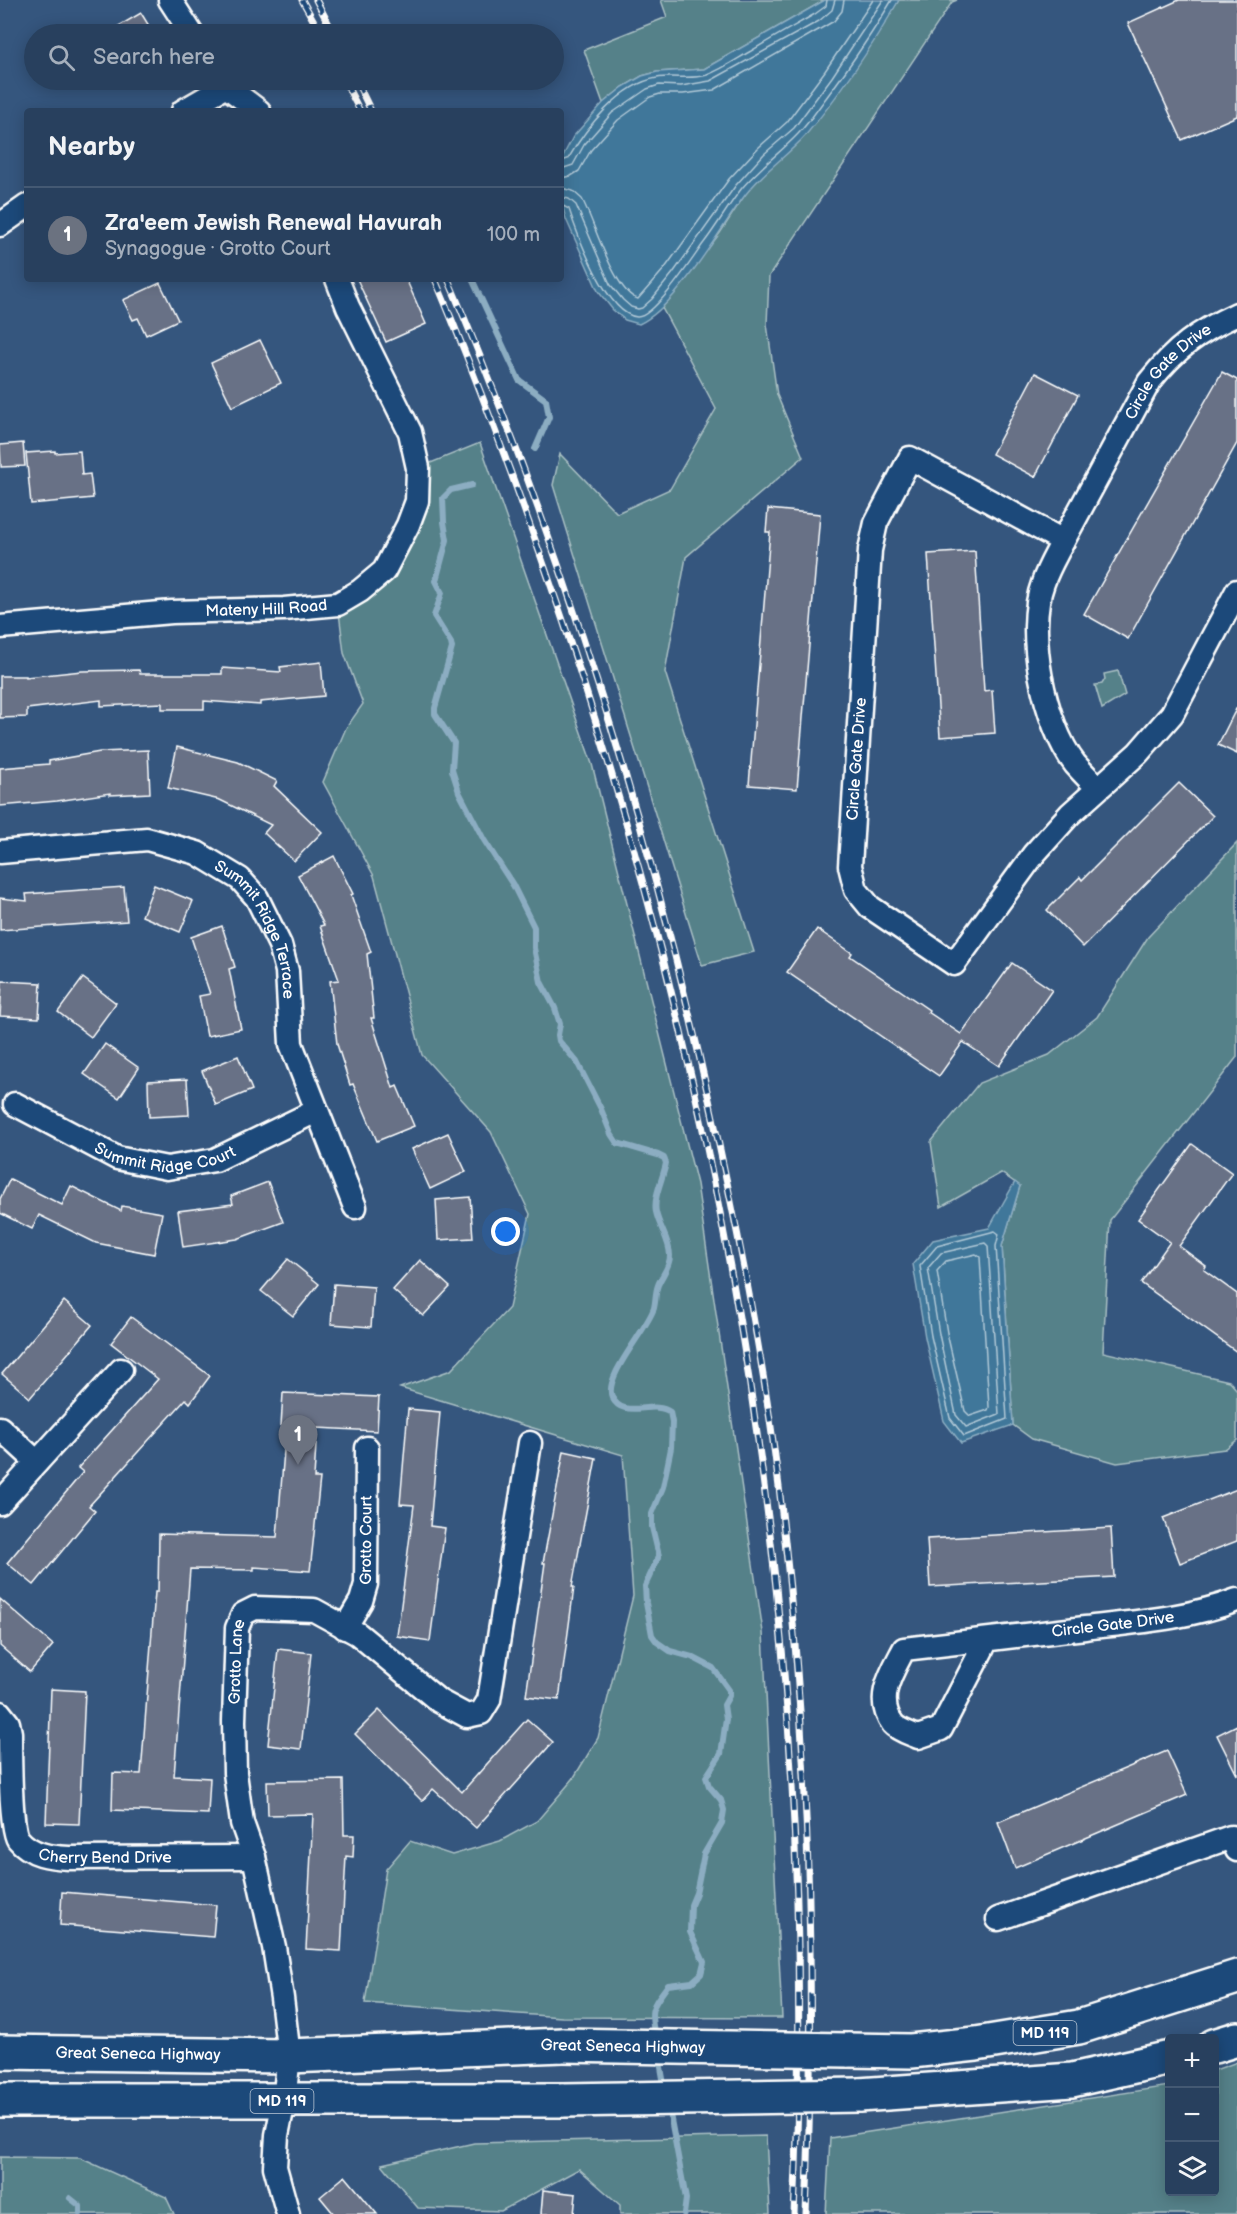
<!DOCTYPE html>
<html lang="en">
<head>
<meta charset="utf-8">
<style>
  body { margin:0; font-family:"Balsamiq Sans",sans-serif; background:#304764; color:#f1f3f6 }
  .controls { position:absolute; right:18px; bottom:18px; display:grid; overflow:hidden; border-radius:6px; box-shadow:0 3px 15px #0003 }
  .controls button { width:54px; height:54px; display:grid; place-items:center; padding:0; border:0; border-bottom:2px solid #445973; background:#28405e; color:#f1f3f6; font:30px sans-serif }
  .you { position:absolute; left:506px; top:1232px; width:21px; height:21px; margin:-15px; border:4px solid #fff; border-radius:50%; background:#1a73e8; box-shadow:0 0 0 9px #1a73e833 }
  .badge { display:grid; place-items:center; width:39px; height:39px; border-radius:50%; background:#8c9099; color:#fff; font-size:20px; font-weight:700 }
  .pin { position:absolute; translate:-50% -50px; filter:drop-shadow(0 2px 3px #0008) }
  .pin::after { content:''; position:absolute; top:32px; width:21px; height:18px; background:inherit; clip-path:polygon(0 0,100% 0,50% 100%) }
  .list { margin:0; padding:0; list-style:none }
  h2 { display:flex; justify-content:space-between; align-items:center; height:78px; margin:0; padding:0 24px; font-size:26px }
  h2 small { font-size:20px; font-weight:400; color:#a5afbc }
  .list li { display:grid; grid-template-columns:39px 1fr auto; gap:18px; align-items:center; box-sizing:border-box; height:96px; padding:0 24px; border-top:2px solid #445973 }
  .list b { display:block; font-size:22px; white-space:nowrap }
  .list p { margin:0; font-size:20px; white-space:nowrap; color:#a5afbc }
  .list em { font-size:20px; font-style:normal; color:#a5afbc }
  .icon { flex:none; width:33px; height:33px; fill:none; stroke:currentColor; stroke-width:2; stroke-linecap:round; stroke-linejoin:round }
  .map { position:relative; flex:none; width:1237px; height:2214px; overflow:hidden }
  .search { position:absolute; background:#28405e; box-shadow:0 3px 15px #0003; left:24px; top:24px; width:540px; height:66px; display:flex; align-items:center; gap:15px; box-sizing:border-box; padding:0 21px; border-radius:33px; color:#a5afbc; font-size:22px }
  .panel { position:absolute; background:#28405e; box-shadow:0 3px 15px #0003; left:24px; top:108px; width:540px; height:174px; border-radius:6px }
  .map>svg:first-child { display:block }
</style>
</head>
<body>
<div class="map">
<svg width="1237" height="2214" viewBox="0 0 1237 2214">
  <rect width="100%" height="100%" fill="#35567e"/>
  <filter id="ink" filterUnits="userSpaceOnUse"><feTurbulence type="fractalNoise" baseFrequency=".0167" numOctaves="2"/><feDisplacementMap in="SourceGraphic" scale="12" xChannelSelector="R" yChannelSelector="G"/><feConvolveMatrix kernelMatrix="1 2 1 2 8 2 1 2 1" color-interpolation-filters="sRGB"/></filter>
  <g filter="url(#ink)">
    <g fill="#558189" stroke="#aac0c4" stroke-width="1.5">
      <polygon points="661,0 825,0 704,69 657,72 642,76 623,87 603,103 584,50 667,17"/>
      <polygon points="899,0 957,0 952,2 769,276 767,324 777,395 803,457 686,557 665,672 754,952 702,965 553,485 560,454 617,513 670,489 716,409 662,308 720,233 746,193 773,164 803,137 843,85"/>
      <polygon points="480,443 592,764 697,1184 763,1632 782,2018 562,2017 365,2003 386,1869 410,1841 452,1855 500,1841 537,1821 573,1779 598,1738 633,1596 623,1455 400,1388 451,1370 509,1308 530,1214 491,1132 422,1055 374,876 323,782 346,728 363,704 344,653 338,604 384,571 418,468"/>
      <polygon points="1118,671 1125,695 1102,709 1095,685 1102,684 1105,679 1104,674"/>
      <polygon points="1237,843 1237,1057 1110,1220 1103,1352 1229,1381 1237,1390 1237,1440 1225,1449 1117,1463 1032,1439 1013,1425 1002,1246 1020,1186 1001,1173 941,1207 931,1142 979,1083 1049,1055 1097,1017 1148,937"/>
      <polygon points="1237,2062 1237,2214 826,2214 830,2138 1169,2086 1170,2192 1214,2192 1215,2070"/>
      <polygon points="766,2136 770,2214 620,2214 620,2205 579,2169 501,2211 418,2208 382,2164 474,2143"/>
      <polygon points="0,2157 80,2158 166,2197 174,2214 0,2214"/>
    </g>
    <g fill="#3f779a" stroke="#8cadc2" stroke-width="1.5">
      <path d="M825 0H899C872 47 840 94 805 136 787 156 763 172 746 194 719 229 678 306 639 324L625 320 613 310 598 291 566 219 561 201V160L573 137 603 103 623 87 642 76 657 72 704 69Z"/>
      <polygon points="1015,1182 1020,1186 1002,1246 1013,1425 961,1443 944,1421 925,1337 913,1264 933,1240 989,1228"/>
    </g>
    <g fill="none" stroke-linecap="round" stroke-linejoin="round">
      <g stroke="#b2c9d7" stroke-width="1.5">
        <path d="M561 161 568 159C586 128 620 84 657 78 673 75 691 80 707 75 723 69 737 59 751 51 772 38 794 26 815 14L826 6 827 0"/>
        <polyline points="561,169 573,165 584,145 612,113 647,89 659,85 681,86 710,81 819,21 832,10 835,0"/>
        <polyline points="561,178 571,176 579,171 591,150 618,120 650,97 660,94 683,94 714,90 834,21 842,11 844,0"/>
        <path d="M561 188 573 191 582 199C594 220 614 293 638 299L665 268 729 179 758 148 787 122 825 71 873 0"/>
        <polyline points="561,197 569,199 576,205 610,284 623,300 631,307 638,309 642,308 652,299 673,273 736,185 764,154 794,128 832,77 883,0"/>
        <path d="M561 205 569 209C577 234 607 315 637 317 654 318 693 258 703 244 717 226 728 206 742 188 759 168 780 153 798 134 808 124 817 110 826 98 849 67 872 34 892 0"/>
        <polygon points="995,1231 999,1234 996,1246 1007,1419 964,1436 950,1418 931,1336 920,1266 937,1246"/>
        <polygon points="985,1243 988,1246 999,1414 966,1427 956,1415 939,1334 928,1268 941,1253"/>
        <polygon points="976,1254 980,1257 989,1407 988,1410 970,1416 965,1411 947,1333 937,1271 946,1261"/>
      </g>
      <g stroke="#8cadc2" stroke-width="6">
        <polyline points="472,279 519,380 546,400 549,417 535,449"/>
        <path d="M472 485 451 490 443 498 444 522 447 540 437 577 436 581 442 593 434 616 451 643 452 648 435 708V714L454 743 452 770 459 792 484 840 513 885 534 927V948L541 982 555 1008 560 1024 558 1035 559 1041 577 1062 601 1109 611 1134 617 1143 658 1155 664 1158 666 1163C663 1179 653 1197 656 1212 659 1227 670 1240 670 1256 670 1267 662 1275 658 1285 655 1293 656 1300 654 1308 647 1330 603 1377 612 1397 623 1421 653 1399 670 1412L672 1422 671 1448 663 1487 652 1514V1527L659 1556 645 1586 646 1603 652 1635 657 1642 670 1651 692 1657 713 1668 729 1690V1696L724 1705 726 1719 721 1754 706 1777 709 1786 721 1800 724 1810 722 1823 704 1854 696 1893 691 1905 690 1932 704 1962 701 1974 692 1982 668 1985C651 2008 649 2008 655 2037"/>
        <polyline points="659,2056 665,2090"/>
        <polyline points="669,2109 686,2199 684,2214"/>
        <polyline points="70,2198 80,2206 80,2214"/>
      </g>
    </g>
    <g fill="#677186" stroke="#fff" stroke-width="1.5">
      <polygon points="1179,0 1237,0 1237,116 1182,140 1128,23"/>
      <polygon points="141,13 154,34 105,34"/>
      <polygon points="357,279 406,279 426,324 386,342"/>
      <polygon points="160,283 178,320 146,335 138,318 133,320 123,300"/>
      <polygon points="260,340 281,383 232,407 211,363"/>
      <polygon points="1222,372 1237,380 1237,443 1128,639 1084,614"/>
      <polygon points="1035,373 1078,395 1035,477 992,454"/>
      <polygon points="23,443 25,466 1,467 0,445"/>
      <polygon points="55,451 55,453 80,451 82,475 90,474 93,498 31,504 26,453"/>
      <polygon points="768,509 820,514 797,789 749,785 770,532 766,532"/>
      <polygon points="975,551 984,691 992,690 995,733 940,737 928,554"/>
      <polygon points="321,662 324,696 260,702 260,705 204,701 204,709 162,709 162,703 101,706 101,700 27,709 27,717 0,718 0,676 26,676 26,677 82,671 139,670 140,674 222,674 222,668 281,672 280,667"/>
      <polygon points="1237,707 1237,754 1218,745"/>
      <polygon points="177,747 238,762 277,781 274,786 322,832 294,861 264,833 271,825 220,800 168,788"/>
      <polygon points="148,750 150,793 110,795 110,793 57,801 0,806 0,768 49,764 49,761 100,752"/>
      <polygon points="1179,783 1213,816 1083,947 1047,910 1080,877 1082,880"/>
      <polygon points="334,856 353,894 351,895 371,952 367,954 374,1018 371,1018 393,1088 397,1086 414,1126 377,1141 353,1084 350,1085 337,1044 330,981 339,980 320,926 324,925 298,875"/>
      <polygon points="154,885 193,901 180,932 142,916"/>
      <polygon points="124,887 127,921 0,930 0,898 27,901 26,894"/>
      <polygon points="222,926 235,967 229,969 241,1029 207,1036 199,996 210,994 191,937"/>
      <polygon points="817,929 852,953 850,956 929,1010 928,1012 961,1034 1012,963 1052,990 999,1066 963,1042 939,1076 787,972"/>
      <polygon points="83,978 116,1003 91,1037 58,1012"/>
      <polygon points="2,981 41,983 39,1018 0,1016"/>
      <polygon points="105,1044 139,1068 119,1098 84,1074"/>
      <polygon points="238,1056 252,1090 216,1105 202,1071"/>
      <polygon points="187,1079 189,1115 149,1117 148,1081"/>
      <polygon points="448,1133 466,1172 430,1189 412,1149"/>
      <polygon points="1192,1144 1232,1173 1179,1246 1206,1266 1204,1270 1237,1294 1237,1352 1141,1283 1170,1242 1138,1219"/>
      <polygon points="10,1179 62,1205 71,1186 121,1211 122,1206 162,1213 154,1254 96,1243 39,1215 32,1229 0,1213 0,1199"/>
      <polygon points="268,1182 283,1222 237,1239 183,1247 178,1211 233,1204 231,1196"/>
      <polygon points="470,1197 473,1238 438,1240 436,1200"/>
      <polygon points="288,1259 319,1284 293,1316 261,1291"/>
      <polygon points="420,1260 450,1287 423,1316 393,1290"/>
      <polygon points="334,1284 374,1287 371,1327 331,1324"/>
      <polygon points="64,1301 92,1325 30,1398 2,1374"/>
      <polygon points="131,1317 210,1376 190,1403 186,1399 89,1506 95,1511 34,1585 7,1563 83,1472 78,1468 158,1379 111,1343"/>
      <polygon points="283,1393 379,1397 377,1431 317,1428 314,1478 320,1478 310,1571 254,1567 254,1570 190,1569 174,1776 210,1778 208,1814 112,1810 113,1773 141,1774 155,1592 158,1592 159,1534 277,1537 286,1426 281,1426"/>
      <polygon points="408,1409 440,1412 430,1526 445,1528 430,1641 397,1636 414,1505 400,1504"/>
      <polygon points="564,1451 596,1458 572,1587 574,1587 559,1700 526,1696 545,1563 543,1563"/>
      <polygon points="1237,1489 1237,1541 1180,1563 1163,1518"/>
      <polygon points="1111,1528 1114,1577 930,1587 927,1539"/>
      <polygon points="0,1599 53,1645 30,1672 0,1646"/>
      <polygon points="278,1649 311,1653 301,1749 268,1745"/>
      <polygon points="51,1689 85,1691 79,1824 46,1823"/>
      <polygon points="379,1710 462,1792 527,1719 553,1742 476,1828 433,1789 422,1801 355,1734"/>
      <polygon points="1237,1725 1237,1775 1217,1735"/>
      <polygon points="1167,1751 1187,1795 1015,1868 998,1822"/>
      <polygon points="343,1780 344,1835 354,1835 353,1857 346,1856 341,1951 306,1949 313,1814 268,1815 267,1781"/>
      <polygon points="62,1892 216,1905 213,1937 60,1925"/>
      <polygon points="345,2176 377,2214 334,2214 320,2197"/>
      <polygon points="543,2190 576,2194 574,2214 541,2214"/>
    </g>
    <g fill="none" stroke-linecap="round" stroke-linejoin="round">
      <defs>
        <g id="street">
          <polyline points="170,0 192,34"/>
          <polyline points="222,80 226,86 259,111"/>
          <polyline points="183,111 226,86"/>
          <polyline points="0,225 27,206"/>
          <path id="s1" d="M1063 541 1149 382C1176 348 1198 332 1237 314"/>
          <path id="s2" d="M0 627 172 612 284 609 338 604 360 591 384 571 408 525 417 501 418 468 410 432 348 307 337 279"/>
          <path d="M1098 788C1090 780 1082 772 1075 764 1044 724 1025 631 1043 583 1048 568 1056 555 1063 541L910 458 876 523 870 550 850 866 856 890 870 907 954 964 1034 854 1070 814 1138 753 1172 714 1237 591"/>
          <path id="s3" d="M0 852 147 839 197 853 240 879 257 898 280 945 287 971 291 1044 355 1207"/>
          <path id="s4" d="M15 1104 117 1158 167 1168 215 1160 316 1111"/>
          <polyline points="0,1428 37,1462"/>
          <polyline points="0,1503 121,1370"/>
          <path id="s5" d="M345 1628 361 1601 366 1584 367 1448"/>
          <path id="s6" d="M987 1640 941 1729 918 1737C911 1734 898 1730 893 1724 874 1699 892 1672 904 1649 964 1642 1025 1635 1085 1628 1136 1622 1189 1618 1237 1600"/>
          <path id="s7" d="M0 1713 8 1723 10 1733C10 1751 10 1828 18 1839 31 1855 50 1857 69 1858L254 1857"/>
          <polyline points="998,1919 1231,1837 1237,1850"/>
          <path id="s8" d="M288 2214 275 2167 277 2135 284 2101 289 2056 282 1998 274 1947 254 1857 242 1823 235 1773 234 1721 237 1628 243 1614 255 1608 314 1610 358 1634 439 1701 467 1716 481 1713 489 1700 530 1443"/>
        </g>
        <g id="primary">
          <polyline points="1214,2046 1237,2039"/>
          <polyline points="847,2050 911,2051 976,2044 1079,2027 1237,1977"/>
          <path id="s9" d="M0 2052 289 2056 563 2045"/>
          <polyline points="859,2095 1072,2080 1170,2058"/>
          <polyline points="0,2100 564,2100"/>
        </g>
      </defs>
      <use href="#street" stroke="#fff" stroke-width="27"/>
      <use href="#primary" stroke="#fff" stroke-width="38"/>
      <use href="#street" stroke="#1f4a7a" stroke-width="22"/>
      <use href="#primary" stroke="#1f4a7a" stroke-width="33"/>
      <defs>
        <g id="rail">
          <polyline points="302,0 321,34"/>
          <polyline points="316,0 334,34"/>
          <polyline points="344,80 360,111"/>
          <polyline points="356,80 371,111"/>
          <path d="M435 279C475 374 511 471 545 568 730 1098 821 1652 794 2214"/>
          <path d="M448 279C560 542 646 816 708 1095 737 1224 763 1355 779 1487 808 1730 817 1970 806 2214"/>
        </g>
      </defs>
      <use href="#rail" stroke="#fff" stroke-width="7"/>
      <use href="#rail" stroke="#1f4a7a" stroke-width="4.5" stroke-dasharray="14" stroke-linecap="butt"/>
      <defs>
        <g id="primary-bridge">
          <polyline points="563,2045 847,2050"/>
          <polyline points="564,2100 859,2095"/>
        </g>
      </defs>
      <use href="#primary-bridge" stroke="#fff" stroke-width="38" stroke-linecap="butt"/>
      <use href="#primary-bridge" stroke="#1f4a7a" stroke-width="33"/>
    </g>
  </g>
  <g text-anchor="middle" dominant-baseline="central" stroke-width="6" stroke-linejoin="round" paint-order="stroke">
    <g fill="#1f4a7a" stroke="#bcc9d7" stroke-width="1.5">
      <rect x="1013.5" y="2021" width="63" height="24" rx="4.5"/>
      <rect x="250.5" y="2089" width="63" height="24" rx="4.5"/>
    </g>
    <g font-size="15" font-weight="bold" fill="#fff">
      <text x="1045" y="2033">MD 119</text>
      <text x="282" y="2101">MD 119</text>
    </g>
    <g font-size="16" fill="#fff" stroke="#1f4a7a">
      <text stroke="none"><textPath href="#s1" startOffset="201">Circle Gate Drive</textPath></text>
      <text stroke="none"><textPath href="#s2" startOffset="267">Mateny Hill Road</textPath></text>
      <text transform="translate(857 759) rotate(-86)">Circle Gate Drive</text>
      <text stroke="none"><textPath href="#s3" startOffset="302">Summit Ridge Terrace</textPath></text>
      <text stroke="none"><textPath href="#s4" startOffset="164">Summit Ridge Court</textPath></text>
      <text stroke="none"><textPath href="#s5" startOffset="93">Grotto Court</textPath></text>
      <text stroke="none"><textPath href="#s6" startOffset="444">Circle Gate Drive</textPath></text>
      <text stroke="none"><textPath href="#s8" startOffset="561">Grotto Lane</textPath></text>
      <text stroke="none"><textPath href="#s7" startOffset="222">Cherry Bend Drive</textPath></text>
      <text transform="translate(623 2047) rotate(1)">Great Seneca Highway</text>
      <text stroke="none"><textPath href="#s9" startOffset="138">Great Seneca Highway</textPath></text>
    </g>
  </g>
</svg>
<div class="controls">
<button>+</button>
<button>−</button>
<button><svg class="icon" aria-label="layers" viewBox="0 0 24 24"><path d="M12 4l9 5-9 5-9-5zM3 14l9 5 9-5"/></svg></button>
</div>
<div class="you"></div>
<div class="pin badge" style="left:298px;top:1465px;background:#6b7280">1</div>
<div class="search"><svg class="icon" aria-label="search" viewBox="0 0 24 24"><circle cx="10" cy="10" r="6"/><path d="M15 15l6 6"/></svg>Search here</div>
<section class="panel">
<h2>Nearby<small></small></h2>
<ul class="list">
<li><span class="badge" style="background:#6b7280">1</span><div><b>Zra'eem Jewish Renewal Havurah</b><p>Synagogue · Grotto Court</p></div><em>100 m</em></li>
</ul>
</section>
</div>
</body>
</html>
